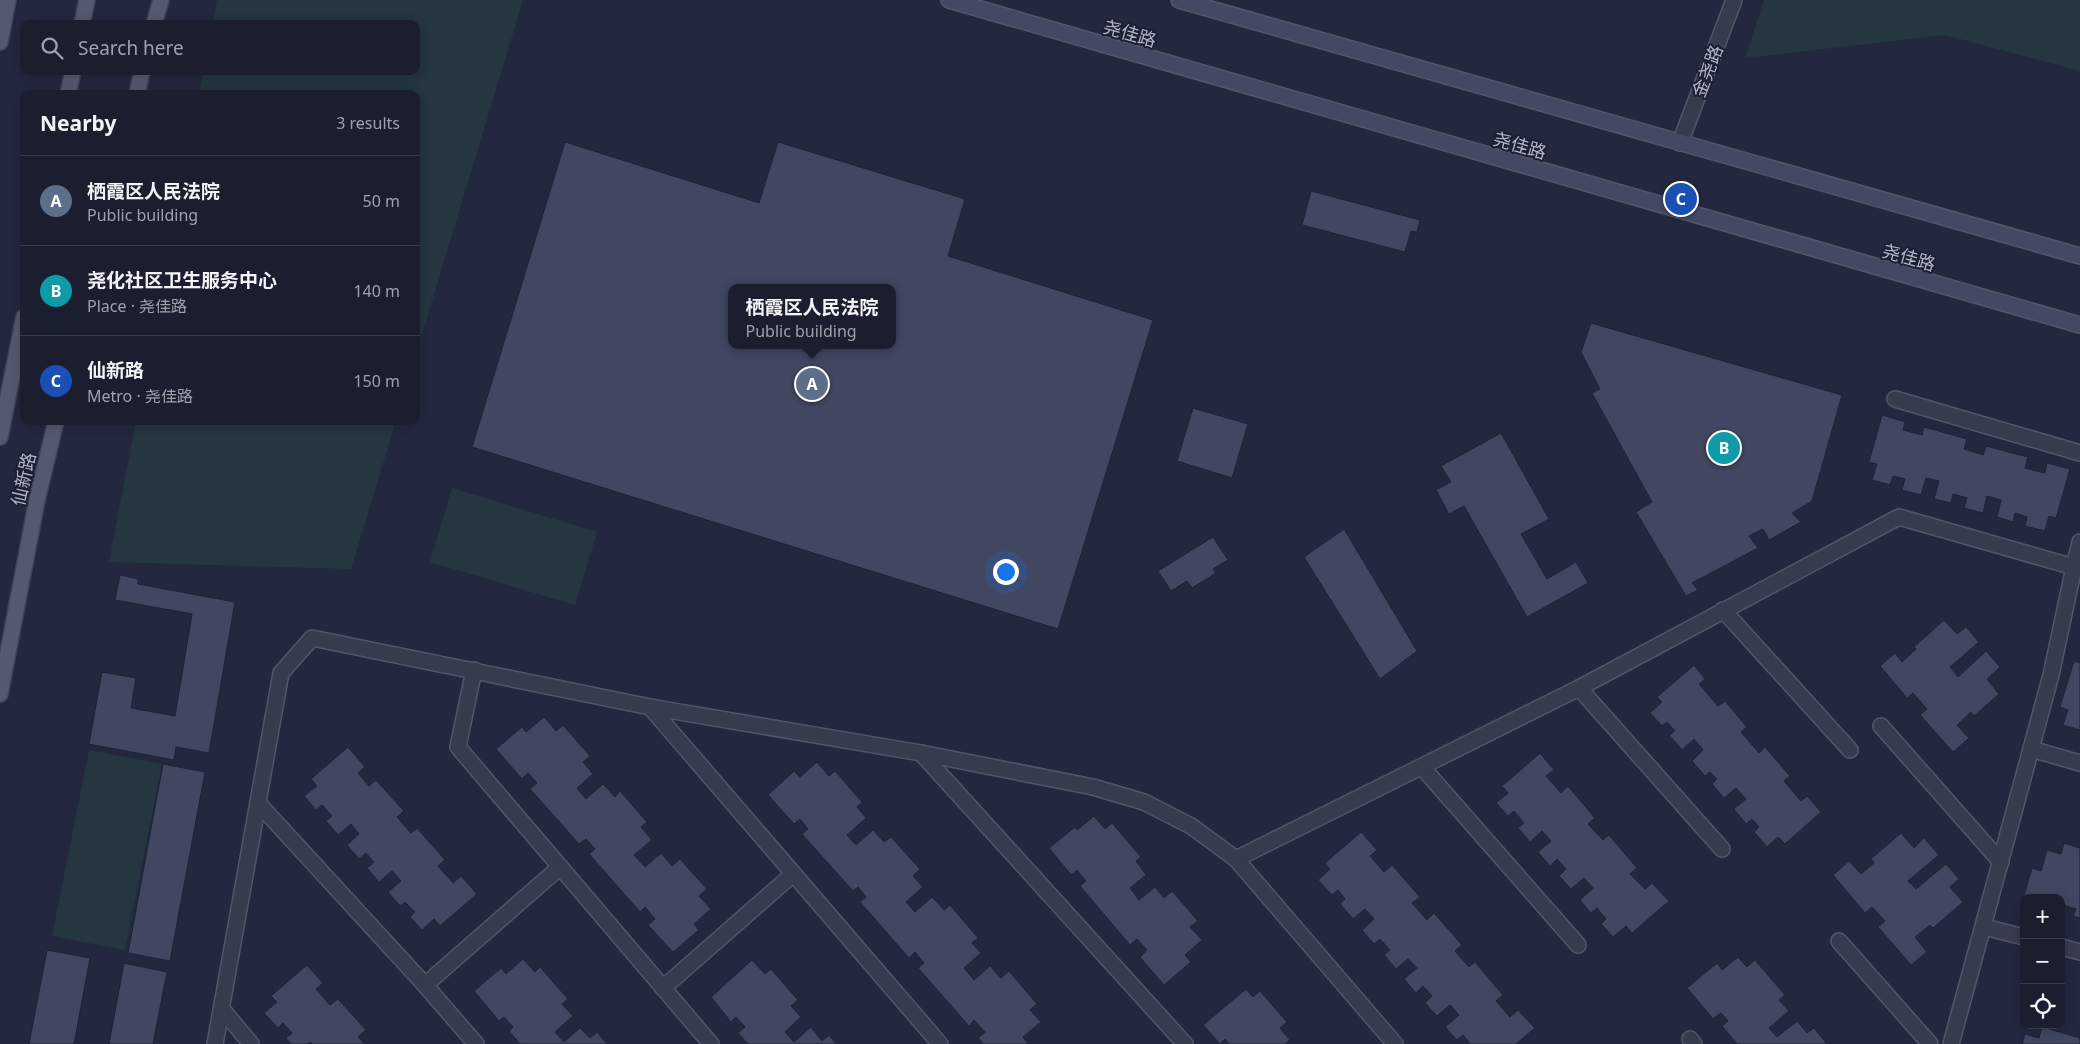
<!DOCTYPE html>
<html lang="en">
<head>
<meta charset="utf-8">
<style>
  body { margin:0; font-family:"Noto Sans","Noto Sans SC",sans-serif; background:#232737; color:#f1f3f6 }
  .controls { position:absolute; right:15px; bottom:15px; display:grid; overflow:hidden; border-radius:10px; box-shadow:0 2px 12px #0003 }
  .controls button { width:45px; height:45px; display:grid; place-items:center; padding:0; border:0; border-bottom:1px solid #383c4b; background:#1a1e2f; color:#f1f3f6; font:25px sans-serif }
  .you { position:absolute; left:1005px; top:571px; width:18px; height:18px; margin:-12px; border:4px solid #fff; border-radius:50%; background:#1a73e8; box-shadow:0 0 0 8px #1a73e833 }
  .badge { display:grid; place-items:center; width:32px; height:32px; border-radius:50%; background:#8596fd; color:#fff; font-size:16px; font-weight:700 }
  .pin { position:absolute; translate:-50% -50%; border:2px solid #fff; box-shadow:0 1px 5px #0006 }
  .popup { position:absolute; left:728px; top:284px; width:168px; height:65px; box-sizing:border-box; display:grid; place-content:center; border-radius:10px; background:#1a1e2f; filter:drop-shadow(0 1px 4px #0005); font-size:16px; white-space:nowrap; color:#9fa2aa }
  .popup b { font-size:19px; color:#f1f3f6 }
  .popup::after { content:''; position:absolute; left:50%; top:100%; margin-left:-10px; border:10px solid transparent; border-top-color:#1a1e2f }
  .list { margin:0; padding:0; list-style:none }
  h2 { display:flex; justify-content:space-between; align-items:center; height:65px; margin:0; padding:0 20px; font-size:21px }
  h2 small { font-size:16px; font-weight:400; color:#9fa2aa }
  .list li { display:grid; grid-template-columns:32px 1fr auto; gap:15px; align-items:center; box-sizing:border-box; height:90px; padding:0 20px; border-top:1px solid #383c4b }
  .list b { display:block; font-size:19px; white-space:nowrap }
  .list p { margin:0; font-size:16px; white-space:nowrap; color:#9fa2aa }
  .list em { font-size:16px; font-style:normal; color:#9fa2aa }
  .icon { flex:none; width:28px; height:28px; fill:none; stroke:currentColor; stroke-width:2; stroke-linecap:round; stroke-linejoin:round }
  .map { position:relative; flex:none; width:2080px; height:1044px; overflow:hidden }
  .search { position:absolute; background:#1a1e2f; box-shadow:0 2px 12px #0003; left:20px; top:20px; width:400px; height:55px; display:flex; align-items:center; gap:12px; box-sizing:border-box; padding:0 18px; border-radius:10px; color:#9fa2aa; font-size:19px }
  .panel { position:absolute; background:#1a1e2f; box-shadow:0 2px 12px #0003; left:20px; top:90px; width:400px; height:335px; border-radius:10px }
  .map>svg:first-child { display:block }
</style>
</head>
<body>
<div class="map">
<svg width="2080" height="1044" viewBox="0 0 2080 1044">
  <rect width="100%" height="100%" fill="#23283f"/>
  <g fill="#253640">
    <polygon points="217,0 523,0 416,354 416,94 199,94 203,71 416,71 416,24 213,24"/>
    <polygon points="1764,0 2080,0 2080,71 1945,35 1745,58"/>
    <polygon points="136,421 396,421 351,569 109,562"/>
    <polygon points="452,488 597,532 575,605 430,562"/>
    <polygon points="89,750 162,764 125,950 52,936"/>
  </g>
  <g fill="#414761" stroke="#1e2235" fill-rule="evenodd">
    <path d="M565 142 759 203 778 142 965 199 948 256 1153 320 1058 629 472 447ZM732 288H892V345H732Z"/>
    <polygon points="1311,191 1420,220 1417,232 1411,231 1405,252 1302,225"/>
    <polygon points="1591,323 1842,395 1812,501 1792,513 1801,522 1769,540 1763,529 1749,536 1758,548 1692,583 1698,590 1686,596 1636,512 1652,502 1592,393 1600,389 1581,352"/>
    <polygon points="1193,408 1248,424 1232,478 1177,461"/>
    <polygon points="1882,415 1905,422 1903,430 1922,435 1924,427 1967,439 1964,449 1983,455 1986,446 2028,457 2025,468 2045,473 2047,463 2070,469 2056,518 2049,516 2045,531 2025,526 2027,517 2015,513 2013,522 1997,517 2001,500 1987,496 1983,513 1964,508 1967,498 1953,494 1951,503 1934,499 1939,481 1926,478 1921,495 1902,490 1905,479 1893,476 1890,485 1872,480 1877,464 1869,462"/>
    <polygon points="1501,433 1549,519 1521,534 1547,579 1576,562 1588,583 1527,617 1464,506 1449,514 1436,490 1451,482 1441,466"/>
    <polygon points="1344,529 1417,651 1380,679 1304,557"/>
    <polygon points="1213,537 1228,560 1213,569 1216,573 1192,588 1187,581 1171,591 1158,571"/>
    <polygon points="120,575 138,579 138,584 235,602 209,753 176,747 174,760 89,744 102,672 136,678 131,708 175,716 192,614 115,600"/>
    <polygon points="1944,620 1957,634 1966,627 1979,642 1950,667 1958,677 1986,651 2000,667 1987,679 1999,694 1974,716 1971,712 1957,725 1969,738 1953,752 1920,715 1927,709 1913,693 1907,698 1880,666 1895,653 1902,662 1916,649 1914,647"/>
    <polygon points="2074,661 2080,663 2080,730 2063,725 2068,710 2060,707"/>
    <polygon points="1694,665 1705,679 1699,684 1718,706 1725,701 1747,727 1741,732 1759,753 1765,747 1790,776 1784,781 1801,801 1807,796 1821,812 1785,844 1778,837 1767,847 1754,832 1759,827 1752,819 1746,824 1734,809 1746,799 1736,788 1724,798 1712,784 1717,779 1710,772 1705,776 1692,761 1703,750 1694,739 1682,750 1669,735 1675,731 1667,722 1662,726 1650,713 1662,702 1657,697"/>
    <polygon points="544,717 556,731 563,725 590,756 583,762 593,774 577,788 586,799 603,784 615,797 620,791 647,822 641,827 652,840 634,855 645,867 661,853 672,866 680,859 707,889 699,896 711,909 694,924 699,930 673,952 648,925 655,919 645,907 640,912 589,854 595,849 586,839 579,844 530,789 537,783 528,773 522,779 496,749 522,727 526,732"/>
    <polygon points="348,747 365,767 358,773 369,786 376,780 404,811 397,817 411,833 417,828 445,860 438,866 453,883 461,876 477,894 440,926 434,919 422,930 410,917 415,912 405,902 400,906 388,892 401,881 392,871 379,882 367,868 374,862 366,853 359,859 347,845 359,834 351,824 338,835 326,821 332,816 322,805 316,810 304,796 317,786 311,779"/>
    <polygon points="1540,753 1554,770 1546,776 1561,793 1568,786 1595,818 1588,824 1603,840 1609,835 1637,868 1630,874 1645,889 1652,883 1669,901 1632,933 1626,926 1613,937 1601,924 1606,919 1597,908 1591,913 1580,900 1593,888 1584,878 1571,889 1559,876 1566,869 1557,859 1550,866 1538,852 1551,841 1542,831 1530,842 1518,828 1524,823 1514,811 1508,816 1496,803 1508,793 1502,786"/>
    <polygon points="817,762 829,776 835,771 862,802 857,807 866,818 847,835 856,845 873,830 884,842 891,837 920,869 913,876 923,887 906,902 915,912 932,897 944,910 950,905 978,938 972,943 981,953 964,968 974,980 990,966 1001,978 1009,971 1037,1004 1030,1010 1041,1022 1023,1037 1028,1044 983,1044 978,1038 985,1032 974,1020 969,1026 918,968 924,963 915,952 909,958 860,902 866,897 858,887 853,891 802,834 808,829 800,819 794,824 768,795 794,771 800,777"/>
    <polygon points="163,764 205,772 170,961 128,953"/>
    <polygon points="1094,816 1105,829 1112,823 1141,857 1136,861 1146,875 1130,888 1139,900 1155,887 1164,898 1172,891 1198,921 1190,927 1202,940 1185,955 1191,962 1164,985 1140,957 1147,950 1137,939 1130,945 1080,886 1086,881 1077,870 1071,875 1049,848 1075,827 1077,830"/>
    <polygon points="1361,832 1377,850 1370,856 1384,872 1392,865 1420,897 1412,903 1427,920 1434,913 1462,945 1455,951 1469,967 1475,962 1503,995 1496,1001 1510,1017 1518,1010 1535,1028 1516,1044 1470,1044 1463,1035 1457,1040 1445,1027 1459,1015 1450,1005 1437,1016 1425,1003 1432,996 1423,986 1416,993 1404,979 1417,968 1408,959 1396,969 1384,955 1390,950 1380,939 1374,944 1362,930 1374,919 1365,909 1353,919 1340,904 1345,899 1338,890 1332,895 1318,880 1330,869 1325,863"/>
    <polygon points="1901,833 1914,848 1924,838 1939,855 1908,881 1916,889 1946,864 1959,879 1950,887 1963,902 1933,928 1930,925 1915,937 1927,952 1911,965 1878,927 1885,921 1872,907 1865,913 1833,875 1849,861 1861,874 1874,863 1871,859"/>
    <polygon points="2064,843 2080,848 2080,918 2073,916 2076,909 2063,905 2061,910 2061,898 2024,898 2024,902 2022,902 2032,868 2041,871 2047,850 2061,854"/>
    <polygon points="47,950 90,958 74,1044 29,1044"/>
    <polygon points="1738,957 1747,967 1755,960 1785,995 1779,1000 1789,1011 1769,1028 1777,1037 1797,1021 1807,1033 1814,1028 1827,1044 1737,1044 1722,1026 1728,1021 1721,1013 1713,1019 1687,988 1717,963 1722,970"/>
    <polygon points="523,959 535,972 540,967 568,999 562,1004 573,1016 555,1032 564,1042 580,1028 590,1038 597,1032 607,1044 520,1044 509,1031 513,1027 504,1017 499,1021 474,991 501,968 506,974"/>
    <polygon points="752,960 765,974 771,969 798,1000 791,1006 801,1017 785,1032 794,1042 811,1027 822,1041 829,1035 836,1044 748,1044 738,1033 745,1027 736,1017 731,1022 711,997"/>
    <polygon points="124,963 167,972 153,1044 109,1044"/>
    <polygon points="307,965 323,983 316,989 330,1005 338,999 366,1030 358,1037 365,1044 312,1044 310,1042 308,1044 291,1044 286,1038 292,1033 283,1023 278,1028 264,1013 277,1002 271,996"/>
    <polygon points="1246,989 1253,997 1260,991 1287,1022 1280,1028 1290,1040 1285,1044 1229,1044 1225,1039 1220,1044 1203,1025"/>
    <polygon points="2042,1027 2080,1038 2080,1044 2022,1044 2025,1034 2039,1038"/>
  </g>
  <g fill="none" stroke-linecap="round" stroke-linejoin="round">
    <defs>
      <g id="lane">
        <polyline points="1895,399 2080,453"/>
        <polyline points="2080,542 2074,567 2080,568"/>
        <polyline points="1723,610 1850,750"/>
        <polyline points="474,670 458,747 711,1044"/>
        <polyline points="1579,688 1722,849"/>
        <polyline points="650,707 940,1044"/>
        <polyline points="1881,726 2001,862"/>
        <polyline points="2031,749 2080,763"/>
        <polyline points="921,753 1185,1044"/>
        <polyline points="1422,767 1578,945"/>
        <polyline points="259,804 425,985 476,1044"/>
        <polyline points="1236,859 1579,688 1899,517 2074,567 2051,675 1951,1044"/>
        <polyline points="1984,927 2024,937"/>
        <polyline points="1839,941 1930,1044"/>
        <polyline points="2061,947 2080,952"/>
        <polyline points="425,985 560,867"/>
        <polyline points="663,988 793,874"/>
        <polyline points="222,1009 251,1044"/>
        <polyline points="1690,1039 1694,1044"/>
        <polyline points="215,1044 281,673 312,638 650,707 921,753 1093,787 1144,802 1191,826 1236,859 1395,1044"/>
      </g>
      <polyline id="street" points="1680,143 1734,0"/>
      <g id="secondary">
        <polyline points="949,0 2080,325"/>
        <polyline points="1179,0 2080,256"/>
      </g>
      <g id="primary">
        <polyline points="82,24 87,0"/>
        <polyline points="154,24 161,0"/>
        <polyline points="0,42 8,0"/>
        <polyline points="68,94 73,71"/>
        <polyline points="137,94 142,71"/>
        <polyline points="0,437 24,317"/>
        <polyline points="0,694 37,500 56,421"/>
      </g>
    </defs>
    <use href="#lane" stroke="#525669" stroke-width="18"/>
    <use href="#street" stroke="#525669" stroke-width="18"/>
    <use href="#secondary" stroke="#525669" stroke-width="18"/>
    <use href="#primary" stroke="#404457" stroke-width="18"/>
    <use href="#lane" stroke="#373b4e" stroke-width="15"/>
    <use href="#street" stroke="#373b4e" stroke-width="15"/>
    <use href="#secondary" stroke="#454862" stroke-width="15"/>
    <use href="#primary" stroke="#55596f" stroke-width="15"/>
  </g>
  <g text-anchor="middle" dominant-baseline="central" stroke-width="4" stroke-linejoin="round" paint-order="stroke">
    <g font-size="18" fill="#b3b6ca" stroke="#1c2033">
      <text transform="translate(1130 33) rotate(16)">尧佳路</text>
      <text transform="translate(1707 71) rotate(-69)">金尧路</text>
      <text transform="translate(1520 145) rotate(16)">尧佳路</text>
      <text transform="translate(1909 257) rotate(16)">尧佳路</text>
      <text transform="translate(23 479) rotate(-77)">仙新路</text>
    </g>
  </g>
</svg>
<div class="controls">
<button>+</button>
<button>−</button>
<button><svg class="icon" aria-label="locate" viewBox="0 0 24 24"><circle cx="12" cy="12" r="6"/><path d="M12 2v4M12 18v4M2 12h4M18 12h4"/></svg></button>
</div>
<div class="you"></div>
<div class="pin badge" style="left:812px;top:384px;background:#5c6f8a">A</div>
<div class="popup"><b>栖霞区人民法院</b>Public building</div>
<div class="pin badge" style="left:1724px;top:448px;background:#0f9aa8">B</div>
<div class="pin badge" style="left:1681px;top:199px;background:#1a4fb4">C</div>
<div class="search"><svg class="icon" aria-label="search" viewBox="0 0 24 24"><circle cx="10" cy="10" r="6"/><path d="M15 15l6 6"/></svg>Search here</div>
<section class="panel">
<h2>Nearby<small>3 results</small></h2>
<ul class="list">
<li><span class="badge" style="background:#5c6f8a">A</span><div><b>栖霞区人民法院</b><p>Public building</p></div><em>50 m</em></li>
<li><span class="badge" style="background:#0f9aa8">B</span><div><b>尧化社区卫生服务中心</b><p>Place · 尧佳路</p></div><em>140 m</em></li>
<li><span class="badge" style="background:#1a4fb4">C</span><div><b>仙新路</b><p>Metro · 尧佳路</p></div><em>150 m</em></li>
</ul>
</section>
</div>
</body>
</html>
